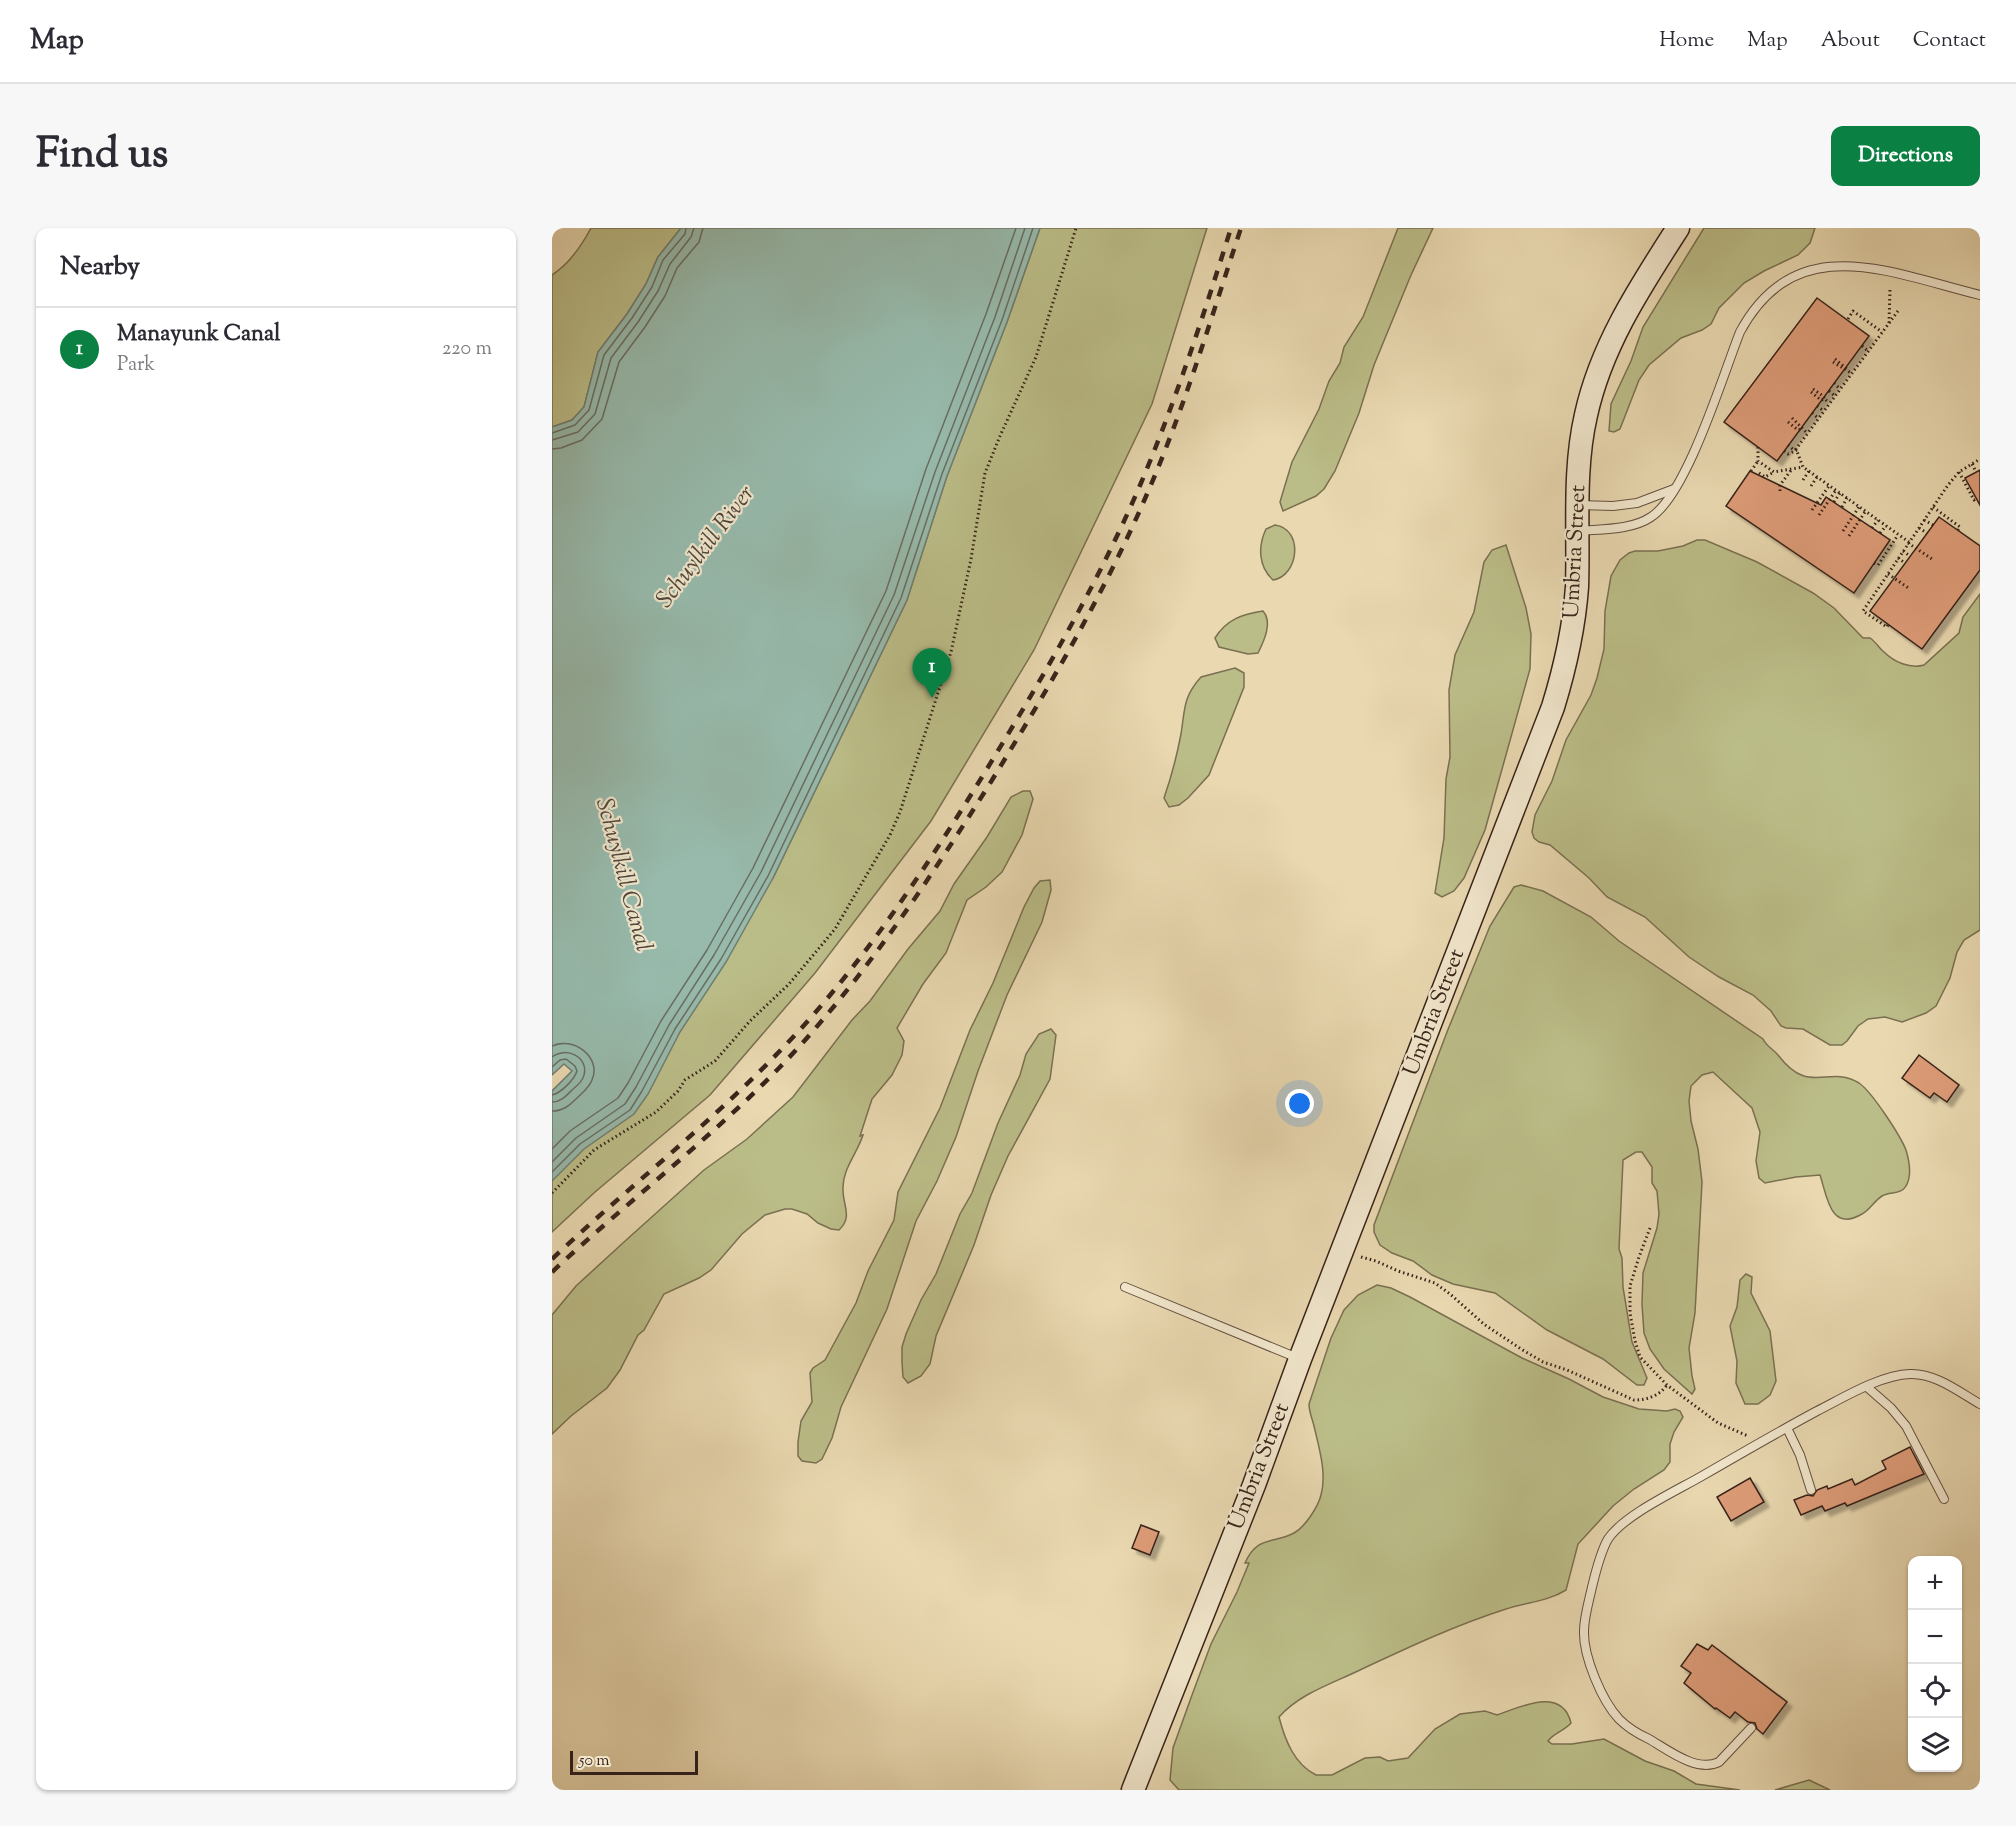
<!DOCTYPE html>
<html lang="en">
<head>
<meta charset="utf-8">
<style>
  body { margin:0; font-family:"Sorts Mill Goudy",serif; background:#f7f7f7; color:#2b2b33 }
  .controls { position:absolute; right:18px; bottom:18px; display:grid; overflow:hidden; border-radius:12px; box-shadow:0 2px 4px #0004 }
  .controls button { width:54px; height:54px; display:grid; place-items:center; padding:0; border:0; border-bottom:2px solid #e1e1e2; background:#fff; color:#2b2b33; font:30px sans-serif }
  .scale { position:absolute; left:18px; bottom:15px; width:128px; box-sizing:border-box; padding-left:6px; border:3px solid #38231a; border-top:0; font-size:16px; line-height:21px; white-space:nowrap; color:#38231a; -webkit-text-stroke:4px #f1e6cc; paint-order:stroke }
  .you { position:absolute; left:748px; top:876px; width:21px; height:21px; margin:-15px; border:4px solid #fff; border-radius:50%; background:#1a73e8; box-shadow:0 0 0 9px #1a73e833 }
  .badge { display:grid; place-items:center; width:39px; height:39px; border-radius:50%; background:#0b8043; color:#fff; font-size:20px; font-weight:700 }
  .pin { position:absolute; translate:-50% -50px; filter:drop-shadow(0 2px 3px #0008) }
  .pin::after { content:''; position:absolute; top:32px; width:21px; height:18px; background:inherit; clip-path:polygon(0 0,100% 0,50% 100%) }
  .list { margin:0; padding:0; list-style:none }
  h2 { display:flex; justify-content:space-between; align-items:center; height:78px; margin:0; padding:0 24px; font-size:26px }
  h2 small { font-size:20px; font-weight:400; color:#7c7c81 }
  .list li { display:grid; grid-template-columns:39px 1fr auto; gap:18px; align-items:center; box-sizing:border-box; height:84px; padding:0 24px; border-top:2px solid #e1e1e2 }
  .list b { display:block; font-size:22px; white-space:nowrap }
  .list p { margin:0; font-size:20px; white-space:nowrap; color:#7c7c81 }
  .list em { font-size:20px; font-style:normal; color:#7c7c81 }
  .icon { flex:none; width:33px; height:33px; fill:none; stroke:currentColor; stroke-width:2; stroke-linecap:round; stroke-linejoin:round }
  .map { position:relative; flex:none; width:1428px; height:1562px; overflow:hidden; border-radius:12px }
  header { display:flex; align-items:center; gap:36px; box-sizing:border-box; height:84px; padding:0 30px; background:#fff; border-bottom:2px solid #e1e1e2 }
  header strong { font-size:28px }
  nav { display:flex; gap:33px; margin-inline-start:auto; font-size:21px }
  .intro { display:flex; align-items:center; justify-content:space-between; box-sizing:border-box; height:144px; padding:0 36px }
  h1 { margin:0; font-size:42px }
  .button { padding:15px 27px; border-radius:12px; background:#0b8043; color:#fff; font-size:21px; font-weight:700 }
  main { display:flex; gap:36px; padding:0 36px }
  aside { flex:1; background:#fff; border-radius:12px; box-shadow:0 2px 4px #0004 }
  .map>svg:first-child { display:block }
</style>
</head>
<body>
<header>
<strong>Map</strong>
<nav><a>Home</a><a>Map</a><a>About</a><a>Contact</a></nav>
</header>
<div class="intro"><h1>Find us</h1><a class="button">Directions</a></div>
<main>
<aside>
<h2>Nearby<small></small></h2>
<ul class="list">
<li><span class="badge">1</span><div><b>Manayunk Canal</b><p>Park</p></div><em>220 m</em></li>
</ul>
</aside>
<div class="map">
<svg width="1428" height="1562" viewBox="0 0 1428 1562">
  <defs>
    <filter id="shadow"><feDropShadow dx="5" dy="5" stdDeviation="1.5" flood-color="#0004"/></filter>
  </defs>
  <rect width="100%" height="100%" fill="#e9d8b0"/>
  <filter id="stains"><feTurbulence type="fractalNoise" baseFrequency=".00333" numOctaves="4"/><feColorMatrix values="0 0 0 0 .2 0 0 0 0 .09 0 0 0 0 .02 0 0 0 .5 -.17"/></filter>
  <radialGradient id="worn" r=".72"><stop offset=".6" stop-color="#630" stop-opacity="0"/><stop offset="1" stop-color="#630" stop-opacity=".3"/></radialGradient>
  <g fill="#bbbd88" stroke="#7a7051" stroke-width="1.5">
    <path d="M39 0H129L106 29 94 56 75 86 46 124 32 179 20 192 0 199V47C17 36 30 17 39 0Z"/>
    <polygon points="488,0 655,0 600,176 482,422 379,593 263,745 158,867 43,964 0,1004 0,863 221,650 355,372 395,248 455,94"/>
    <polygon points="846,0 881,0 859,47 822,137 807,185 783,243 772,261 764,268 731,283 728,274 740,234 767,181 777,153 788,135 792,119 811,89"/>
    <polygon points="1152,0 1263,0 1258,15 1246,27 1212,43 1192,55 1167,80 1159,96 1150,102 1129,110 1097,137 1087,152 1068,201 1062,204 1057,203 1059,176 1079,133 1091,99"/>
    <path d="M723 297C752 301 747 348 721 352 706 338 706 318 714 301Z"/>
    <path d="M1145 312H1153L1205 334 1261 365 1282 380 1311 410H1318C1324 414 1327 420 1332 424 1342 434 1358 441 1372 437L1407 405 1411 389 1428 366V702L1412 712 1405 724 1398 750 1384 778 1374 785 1350 794 1333 789 1316 791 1306 798 1295 813 1290 817H1278L1251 801 1234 800 1229 798 1219 783 1201 767 1167 749 1137 729 1093 689 1055 669 1037 650 998 617 987 614 982 610 980 604 983 587 1000 553 1014 512 1039 467 1045 450 1052 421 1053 383 1059 348 1068 332 1077 325 1083 323H1106L1131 318Z"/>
    <polygon points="954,317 974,380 979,406 978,441 933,602 912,650 902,663 890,669 883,665 892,610 894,551 898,529 897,462 903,427 922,384 932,334 940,322"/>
    <path d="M711 383C721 394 712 413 706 425L696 426 667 419 663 410C674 392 690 386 711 383Z"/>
    <path d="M683 440 692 445V459L657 547 636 570 627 577 617 579 612 570C619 550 625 527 629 506 633 481 631 469 649 449Z"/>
    <path d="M471 563H478L481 571 470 607 450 644 434 659 415 672 394 725 371 756 345 800 352 813 350 827 340 847 320 871 308 908 311 907C305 926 290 941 291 962 291 978 301 989 287 1002L279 1001 266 995 255 986 240 981H233L213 987 190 1006 159 1042 147 1050 112 1066 92 1102 86 1107 68 1142 55 1160 19 1188 0 1206V1087L24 1058 72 1014 152 942 195 911 241 869 300 792 318 773 356 721 388 683 402 656 435 609 459 569Z"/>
    <polygon points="498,652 499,662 490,694 455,767 426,843 404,909 385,953 364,993 335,1081 289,1179 280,1210 270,1231 264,1235 250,1233 246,1228 246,1214 249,1193 260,1174 258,1145 261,1140 273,1132 304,1075 316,1043 342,992 346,964 388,880 418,802 441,755 472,679 482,660 488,653"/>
    <path d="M969 657 991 663 1039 689 1067 713 1211 811C1215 819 1221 821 1226 827 1258 869 1275 836 1307 855 1320 864 1348 907 1354 922 1357 932 1360 948 1354 958 1349 967 1338 963 1330 968 1322 973 1318 982 1310 986 1278 1005 1275 968 1268 947L1244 949 1213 955 1207 950 1204 933 1208 904 1200 880 1161 844 1150 847 1139 858 1137 873 1139 893 1146 921 1150 954 1143 1085 1137 1120 1140 1148 1143 1161 1140 1166 1112 1141 1098 1121 1092 1105 1090 1076 1091 1045 1105 1000 1107 986 1105 963 1100 955V939L1090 924H1084L1071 932 1067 1021 1070 1030 1071 1059 1080 1114 1095 1150 1092 1157H1085L1051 1131 995 1102 943 1065 901 1056 880 1047 861 1033 840 1025 828 1017 822 1004V997L895 804 938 698 962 659Z"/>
    <polygon points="499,801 504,807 498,851 456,928 439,967 422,1017 384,1108 378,1136 369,1148 356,1155 351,1149 350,1134 350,1119 354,1106 369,1072 384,1046 408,986 420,965 446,895 468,847 474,826 487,806"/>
    <polygon points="1194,1046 1200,1049 1199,1065 1218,1103 1224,1153 1218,1167 1206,1176 1193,1176 1184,1155 1185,1133 1178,1098 1185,1079 1188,1052"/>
    <path d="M825 1057 839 1060 858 1069 970 1130 1017 1151 1051 1169 1087 1181 1115 1183 1123 1181 1128 1183 1131 1189 1122 1204 1118 1216V1234L1112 1242 1082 1261 1061 1278 1026 1316 1014 1362C995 1374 974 1374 954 1381 904 1397 857 1419 810 1441 782 1455 748 1465 727 1489 733 1512 742 1536 764 1547H780L813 1530 828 1529 836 1533 856 1530 883 1501 908 1486 933 1483 945 1487C968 1479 1010 1458 1019 1495 1012 1503 1002 1505 996 1513L1000 1516H1020L1052 1511 1093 1533 1122 1543 1144 1556 1188 1562H627L618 1552 621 1520 640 1467 659 1416 685 1364 697 1335H693C705 1307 722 1316 742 1305 753 1299 766 1279 769 1267 775 1245 767 1220 762 1198 760 1190 757 1184 757 1176L779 1110 792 1082 806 1067Z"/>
    <polygon points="1257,1552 1278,1562 1223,1562"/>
  </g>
  <polygon fill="#97baac" stroke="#717e72" stroke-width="1.5" points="129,0 488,0 455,94 395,248 355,372 221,650 174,734 128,804 96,866 82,886 32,921 0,953 0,863 20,843 12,836 0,847 0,199 20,192 32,179 46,124 75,86 94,56 106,29"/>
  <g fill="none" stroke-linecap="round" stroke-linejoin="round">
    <g stroke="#686e63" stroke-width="1.5">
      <polyline points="0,205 23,197 37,182 52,127 80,90 100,59 111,32 133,6 134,0"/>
      <polyline points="0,212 26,204 43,186 59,130 86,94 106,63 118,36 139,9 142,0"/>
      <polyline points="0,221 9,220 30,212 50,191 67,134 93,99 113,68 125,40 147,14 151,0"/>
      <path d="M0 818C21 808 50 829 40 852 37 860 30 865 25 870 17 878 11 883 0 883"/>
      <path d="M0 829C14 818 37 829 32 847 31 853 25 858 20 862 14 868 9 874 0 874"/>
      <path d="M0 839 8 832 14 831 23 838 25 843C22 852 9 865 0 867"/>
      <polyline points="0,921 18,903 66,870 76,855 109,793 155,722 201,640 334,363 374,241 434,86 464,0"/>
      <polyline points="0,934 24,910 73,876 84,859 117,797 162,727 209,644 342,367 383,244 443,89 473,0"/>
      <polyline points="0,944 28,916 78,882 90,863 123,801 169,731 216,648 349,370 390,246 450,92 481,0"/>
    </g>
  </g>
  <g fill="#dd9c78" stroke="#38231a" stroke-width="1.5" filter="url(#shadow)">
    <polygon points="1265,70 1317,108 1225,233 1172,194"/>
    <polygon points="1428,242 1428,277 1413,250"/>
    <polygon points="1198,243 1269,277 1274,269 1338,312 1302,365 1174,278"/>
    <polygon points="1387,289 1428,318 1428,342 1370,421 1318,383"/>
    <polygon points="1367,827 1407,857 1395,874 1382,865 1378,870 1350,850"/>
    <polygon points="1358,1219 1372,1246 1295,1278 1293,1275 1273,1283 1270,1278 1249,1287 1242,1272 1255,1267 1261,1268 1265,1262 1275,1258 1276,1261 1300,1251 1303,1257 1334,1241 1330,1233"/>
    <polygon points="1198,1250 1212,1274 1179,1293 1165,1269"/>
    <polygon points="589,1297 607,1304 598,1327 580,1320"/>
    <polygon points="1145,1416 1156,1422 1160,1417 1235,1474 1211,1506 1205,1501 1203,1495 1196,1494 1183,1484 1178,1490 1164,1480 1163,1481 1132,1455 1139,1445 1129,1438"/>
  </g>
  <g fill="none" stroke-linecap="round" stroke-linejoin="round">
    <defs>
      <g id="service">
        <polyline points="1026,277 1061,278 1085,275 1122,261"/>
        <path d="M1028 303C1050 301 1080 302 1099 289 1135 266 1171 147 1188 104 1244 0 1338 45 1428 67"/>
        <polyline points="573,1059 748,1131"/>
        <polyline points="1315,1159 1339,1180 1354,1198 1392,1271"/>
        <polyline points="1235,1200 1248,1227 1259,1262"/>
        <path d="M1199 1500 1167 1534C1145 1545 1116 1522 1097 1511 1086 1506 1075 1499 1067 1491 1050 1473 1031 1428 1032 1403 1032 1389 1037 1373 1040 1359 1044 1343 1048 1325 1056 1311 1072 1287 1124 1263 1150 1248 1188 1226 1226 1204 1265 1183 1291 1170 1328 1147 1358 1146 1383 1145 1407 1164 1428 1176"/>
      </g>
      <path id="secondary" d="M581 1562 702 1257 748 1131 1001 479C1013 440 1022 400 1025 359 1027 302 1021 243 1034 187 1049 118 1088 59 1126 0"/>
    </defs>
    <use href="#service" stroke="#645040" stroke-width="10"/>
    <use href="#secondary" stroke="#38231a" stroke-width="25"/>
    <g stroke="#38231a" stroke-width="3" stroke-dasharray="1.5 3" stroke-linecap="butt">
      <polyline points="1346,83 1244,221 1251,239 1357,314"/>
      <polyline points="1296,91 1301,83 1330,104"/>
      <polyline points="1337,95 1338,61"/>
      <polyline points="1310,118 1316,123"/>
      <polyline points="1283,131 1295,141"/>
      <polyline points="1281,134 1299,145"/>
      <polyline points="1282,155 1288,161"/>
      <polyline points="1261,161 1271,168 1273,171"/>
      <polyline points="1277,163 1283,168"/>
      <polyline points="1259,164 1269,172 1273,171 1277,175"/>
      <polyline points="1265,178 1272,183"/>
      <polyline points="1260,185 1266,190"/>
      <polyline points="1240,190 1255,205"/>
      <polyline points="1236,194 1246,202 1250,201"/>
      <polyline points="1236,217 1242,222 1244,221"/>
      <polyline points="1206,219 1206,233 1222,244 1251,239"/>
      <polyline points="1232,223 1236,226 1245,222"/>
      <polyline points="1420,236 1424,244"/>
      <polyline points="1199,243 1206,233"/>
      <polyline points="1407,244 1422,272 1424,271"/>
      <polyline points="1207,245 1213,249 1222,244"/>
      <polyline points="1251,252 1257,243"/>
      <polyline points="1259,258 1265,249"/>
      <polyline points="1228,263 1228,257 1240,241"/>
      <polyline points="1282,274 1288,265"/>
      <polyline points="1290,279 1295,270"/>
      <polyline points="1381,279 1408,299 1406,302"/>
      <polyline points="1260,282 1277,258"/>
      <polyline points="1267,287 1284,262"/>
      <polyline points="1372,292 1381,297"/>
      <polyline points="1320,300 1326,292"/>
      <polyline points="1367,300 1375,305"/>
      <polyline points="1291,303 1307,279"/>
      <polyline points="1328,305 1334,298"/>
      <polyline points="1297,308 1313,284"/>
      <polyline points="1356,315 1380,331"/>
      <polyline points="1351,323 1358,328"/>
      <polyline points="1346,330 1353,335"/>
      <polyline points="1322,335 1326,337 1346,307"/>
      <polyline points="1336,346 1358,361"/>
      <polyline points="1336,397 1335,399 1311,383 1396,257 1407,244 1428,231"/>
      <polyline points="0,965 42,922 104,884 126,863 133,852 163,833 198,793 237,756 283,701 338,607 348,584 399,424 419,331 433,245 448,208 484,129 524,0"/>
      <polyline points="1098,1000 1087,1029 1078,1058 1078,1085 1083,1113 1088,1129 1115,1157 1166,1195 1196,1208"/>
      <path d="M809 1029 824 1033 846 1043 883 1055 898 1066 933 1097 969 1121 991 1134 1015 1142 1082 1172C1095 1172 1107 1168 1115 1157"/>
    </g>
    <use href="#service" stroke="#f1e6cc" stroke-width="8"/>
    <use href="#secondary" stroke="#f1e6cc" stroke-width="22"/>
    <g stroke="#38231a" stroke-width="4.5" stroke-dasharray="10 10" stroke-linecap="butt">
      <path d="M0 1031C85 951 175 883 254 795 321 720 377 635 430 549 488 454 545 358 589 255 624 172 652 86 679 0"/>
      <path d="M0 1044C75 974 157 912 228 839 309 755 375 655 437 557 496 461 554 363 598 259 634 175 660 87 689 0"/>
    </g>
  </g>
  <g text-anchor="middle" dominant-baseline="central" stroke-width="4.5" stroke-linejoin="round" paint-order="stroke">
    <g font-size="22" fill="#38231a" stroke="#f1e6cc">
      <text transform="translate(1024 324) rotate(-87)">Umbria Street</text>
      <text transform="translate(883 785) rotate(-69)">Umbria Street</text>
      <text transform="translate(708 1239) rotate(-69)">Umbria Street</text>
    </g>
    <g font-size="24" font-style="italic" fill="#50493e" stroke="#f1e6cc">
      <text transform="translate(154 319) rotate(-53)">Schuylkill River</text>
      <text transform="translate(71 647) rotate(75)">Schuylkill Canal</text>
    </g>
  </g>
  <rect width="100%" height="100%" filter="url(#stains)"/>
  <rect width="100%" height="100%" fill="url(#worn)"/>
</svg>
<div class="controls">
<button>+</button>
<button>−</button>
<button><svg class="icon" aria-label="locate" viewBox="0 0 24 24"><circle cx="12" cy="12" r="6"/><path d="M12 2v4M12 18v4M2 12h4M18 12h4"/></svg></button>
<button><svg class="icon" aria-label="layers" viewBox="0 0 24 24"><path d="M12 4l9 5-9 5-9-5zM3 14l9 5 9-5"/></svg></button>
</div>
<div class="scale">50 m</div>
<div class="you"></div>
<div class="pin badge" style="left:380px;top:470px">1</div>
</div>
</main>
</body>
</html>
